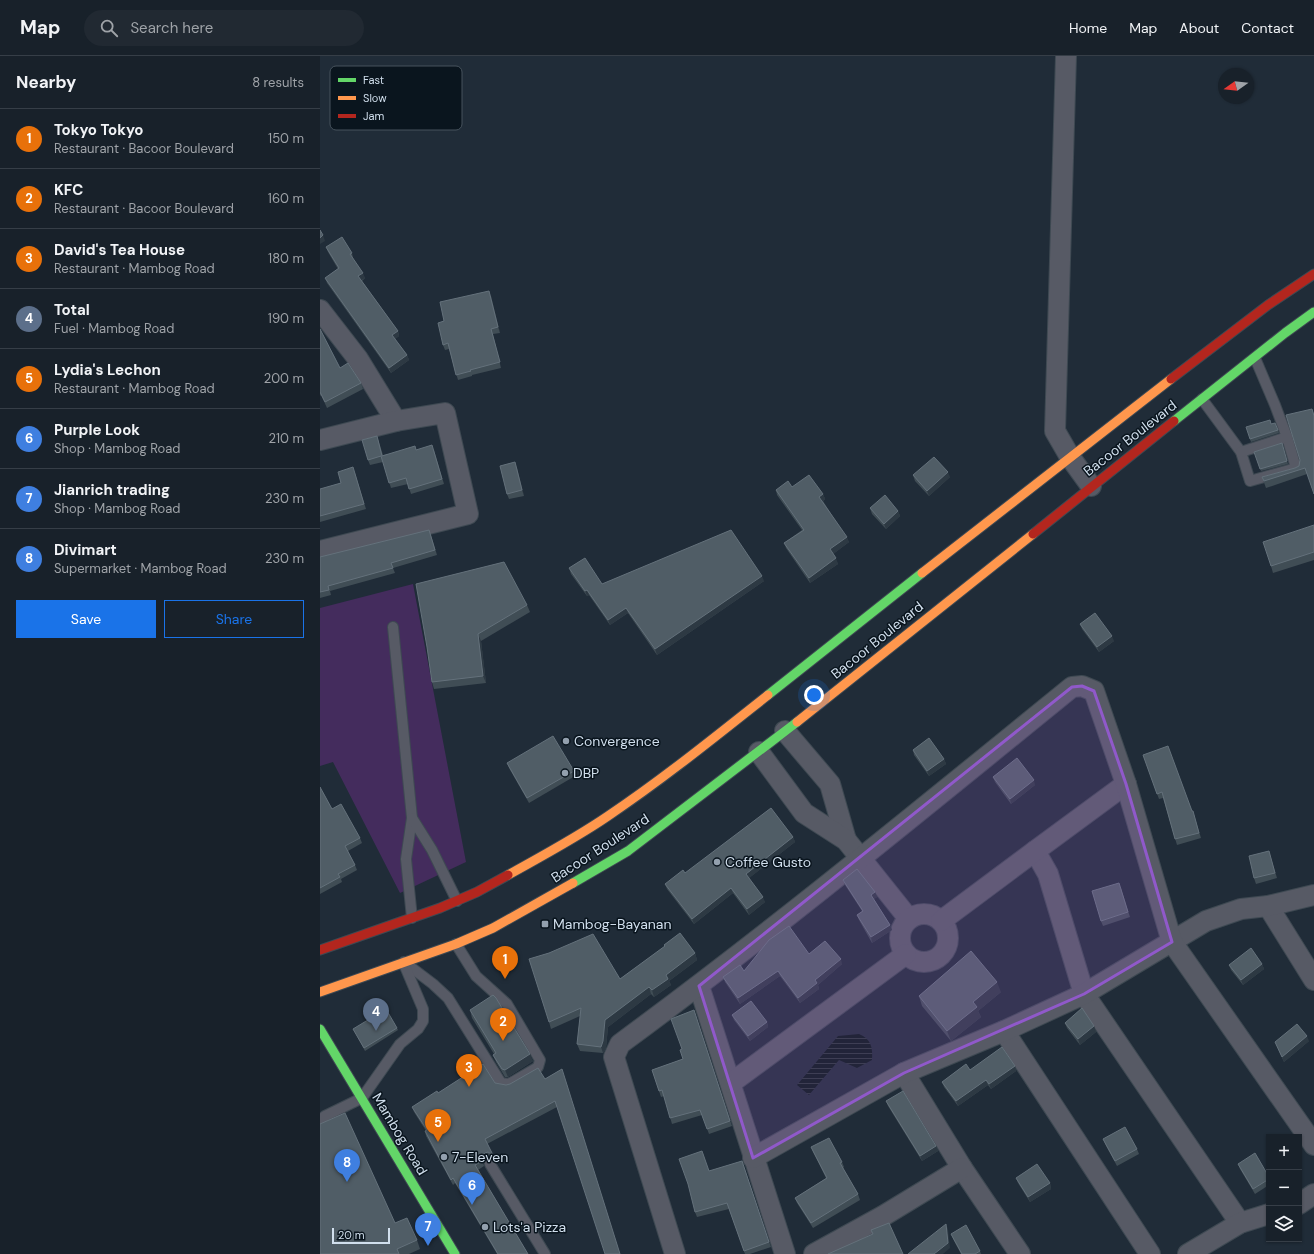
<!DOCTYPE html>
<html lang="en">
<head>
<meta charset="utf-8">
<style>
  body { margin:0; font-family:"DM Sans",sans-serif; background:#212932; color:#f1f3f6 }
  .controls { position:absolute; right:12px; bottom:12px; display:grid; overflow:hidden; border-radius:0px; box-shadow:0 1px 3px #0004 }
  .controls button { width:36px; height:36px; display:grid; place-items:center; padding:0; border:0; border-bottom:1px solid #363e47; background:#18212a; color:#f1f3f6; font:20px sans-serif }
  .compass { position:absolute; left:898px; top:12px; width:36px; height:36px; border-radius:50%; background:#18212a; box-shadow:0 1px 3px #0004; rotate:255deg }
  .scale { position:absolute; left:12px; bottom:10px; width:58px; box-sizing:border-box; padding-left:4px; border:2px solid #d1dfed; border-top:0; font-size:11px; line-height:14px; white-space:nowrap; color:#d1dfed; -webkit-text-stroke:3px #0a151e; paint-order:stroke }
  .you { position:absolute; left:494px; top:639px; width:14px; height:14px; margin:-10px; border:3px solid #fff; border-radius:50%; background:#1a73e8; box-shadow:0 0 0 6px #1a73e833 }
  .badge { display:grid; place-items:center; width:26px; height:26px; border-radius:50%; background:#1a73e8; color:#fff; font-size:13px; font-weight:700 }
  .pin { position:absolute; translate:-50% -33px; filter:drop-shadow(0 1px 2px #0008) }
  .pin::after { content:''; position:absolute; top:21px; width:14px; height:12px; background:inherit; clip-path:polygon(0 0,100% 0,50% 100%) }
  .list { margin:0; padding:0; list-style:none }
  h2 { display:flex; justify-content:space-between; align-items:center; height:52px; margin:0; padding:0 16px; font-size:17px }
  h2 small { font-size:13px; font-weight:400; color:#9fa3a8 }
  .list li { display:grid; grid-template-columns:26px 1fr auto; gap:12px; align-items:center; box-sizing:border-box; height:60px; padding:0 16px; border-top:1px solid #363e47 }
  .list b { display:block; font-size:15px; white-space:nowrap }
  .list p { margin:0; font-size:13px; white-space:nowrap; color:#9fa3a8 }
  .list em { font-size:13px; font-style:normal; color:#9fa3a8 }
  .actions { display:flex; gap:8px; padding:12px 16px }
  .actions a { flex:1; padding:9px 0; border:1px solid #1a73e8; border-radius:0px; text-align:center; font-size:14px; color:#1a73e8 }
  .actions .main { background:#1a73e8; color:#fff }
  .icon { flex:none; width:22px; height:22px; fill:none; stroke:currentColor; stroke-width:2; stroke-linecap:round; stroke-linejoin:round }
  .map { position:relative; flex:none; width:994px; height:1198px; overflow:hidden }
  header { display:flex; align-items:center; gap:24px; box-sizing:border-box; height:56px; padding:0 20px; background:#18212a; border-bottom:1px solid #363e47 }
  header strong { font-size:19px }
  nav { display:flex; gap:22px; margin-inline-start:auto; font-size:14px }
  .search { width:280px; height:36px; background:#212932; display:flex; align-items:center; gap:10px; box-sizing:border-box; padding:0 14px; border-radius:22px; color:#9fa3a8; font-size:15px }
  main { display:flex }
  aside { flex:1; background:#18212a }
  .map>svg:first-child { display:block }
</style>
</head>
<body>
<header>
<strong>Map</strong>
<div class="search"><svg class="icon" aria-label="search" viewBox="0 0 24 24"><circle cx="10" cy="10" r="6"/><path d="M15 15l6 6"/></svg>Search here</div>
<nav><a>Home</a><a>Map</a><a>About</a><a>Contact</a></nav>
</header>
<main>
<aside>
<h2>Nearby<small>8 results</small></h2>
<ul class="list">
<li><span class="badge" style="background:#e8710a">1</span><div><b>Tokyo Tokyo</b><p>Restaurant · Bacoor Boulevard</p></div><em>150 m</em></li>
<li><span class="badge" style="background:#e8710a">2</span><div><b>KFC</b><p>Restaurant · Bacoor Boulevard</p></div><em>160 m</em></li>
<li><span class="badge" style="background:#e8710a">3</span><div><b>David's Tea House</b><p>Restaurant · Mambog Road</p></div><em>180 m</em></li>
<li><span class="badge" style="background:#5c6f8a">4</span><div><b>Total</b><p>Fuel · Mambog Road</p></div><em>190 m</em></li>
<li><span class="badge" style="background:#e8710a">5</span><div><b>Lydia's Lechon</b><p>Restaurant · Mambog Road</p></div><em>200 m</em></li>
<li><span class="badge" style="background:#3f7fe0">6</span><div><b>Purple Look</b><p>Shop · Mambog Road</p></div><em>210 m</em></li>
<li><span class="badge" style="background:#3f7fe0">7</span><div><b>Jianrich trading</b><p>Shop · Mambog Road</p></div><em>230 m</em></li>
<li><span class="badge" style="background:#3f7fe0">8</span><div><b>Divimart</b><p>Supermarket · Mambog Road</p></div><em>230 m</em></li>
</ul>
<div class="actions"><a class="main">Save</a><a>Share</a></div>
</aside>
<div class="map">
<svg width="994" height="1198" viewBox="0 0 994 1198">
  <defs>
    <pattern id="water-rules" width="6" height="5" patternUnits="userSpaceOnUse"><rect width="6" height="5" fill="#071716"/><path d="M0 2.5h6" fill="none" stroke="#2a3838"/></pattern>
  </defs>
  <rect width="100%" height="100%" fill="#202c38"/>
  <polygon fill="#442c5d" points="93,528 146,806 80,837 13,706 0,710 0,552"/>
  <path fill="url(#water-rules)" d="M539 978C551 983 553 991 552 1004L537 1012 519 1004 489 1039 477 1029 518 980Z"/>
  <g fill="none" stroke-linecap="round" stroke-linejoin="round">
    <defs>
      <g id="lane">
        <polyline points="882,343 921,396 930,425 976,412 967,381"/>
        <polyline points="921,396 967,381 955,349 935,302"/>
        <polyline points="73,571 92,762 86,803 92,862"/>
        <polyline points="92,762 112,794 137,845"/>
        <polyline points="84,906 113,928 128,942 181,1027 189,1028 218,1011 220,1004 187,948 156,920 136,888"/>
        <polyline points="0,1064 5,1060 42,1042 80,988 98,973 103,965 103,953 84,908"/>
        <polyline points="170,1108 225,1198"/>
      </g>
      <g id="street">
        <polyline points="746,0 735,375 750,401 771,430"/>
        <polyline points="0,254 38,303 76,365"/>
        <polyline points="0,384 76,365 125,357 148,458 0,495"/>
        <polyline points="465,675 510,728 526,784"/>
        <polyline points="439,696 484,757 526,784 589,863"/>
        <polyline points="715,795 728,818 764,938 920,1167"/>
        <polyline points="948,850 994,924"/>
        <circle cx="604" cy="882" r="24"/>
        <polyline points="621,865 715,795 806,728"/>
        <path d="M379 930C408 1019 436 1109 465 1198"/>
        <polyline points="684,975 830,1198"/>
        <polyline points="584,1017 642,1112 700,1198"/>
        <polyline points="411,1027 586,898"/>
        <polyline points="433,1102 584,1017 684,975 764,938 886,865 921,853 948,850 994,839"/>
        <polyline points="979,1148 994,1138"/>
        <path d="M355 1198 294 1001 300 988C455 874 603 752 752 631L762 630 774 635 806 728 852 886 994 1089"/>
        <polyline points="494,1198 563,1160 642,1112"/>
        <polyline points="868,1198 920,1167 949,1158"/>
      </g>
      <g id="fast">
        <polyline points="854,365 965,277 994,256"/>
        <polyline points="448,639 602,517"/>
        <polyline points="253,827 308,795 477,666"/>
        <polyline points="0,973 135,1198"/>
      </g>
      <g id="slow">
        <polyline points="602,517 851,323"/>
        <polyline points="477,666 713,478"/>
        <path d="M188 819C222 800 256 782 288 760 343 723 395 681 448 639"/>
        <polyline points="0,936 136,888 173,872 253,827"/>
      </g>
      <g id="jam">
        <polyline points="851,323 948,249 994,218"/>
        <polyline points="713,478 854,365"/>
        <polyline points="0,894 120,852 157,836 188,819"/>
      </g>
    </defs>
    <use href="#lane" stroke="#3e4952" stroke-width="12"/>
    <use href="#street" stroke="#3e4952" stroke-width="22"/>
    <use href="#fast" stroke="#3e4952" stroke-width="11"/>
    <use href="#slow" stroke="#3e4952" stroke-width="11"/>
    <use href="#jam" stroke="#3e4952" stroke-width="11"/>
    <use href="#lane" stroke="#575a65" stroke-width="10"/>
    <use href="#street" stroke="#575a65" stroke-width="20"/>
    <use href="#fast" stroke="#63d668" stroke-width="9"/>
    <use href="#slow" stroke="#ff974d" stroke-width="9"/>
    <use href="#jam" stroke="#b3261e" stroke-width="9"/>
  </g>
  <g fill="#404d55">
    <polygon points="6,191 32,197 33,202 45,222 42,225 78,275 79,280 75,283 87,299 89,304 71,317 7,227 5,222 18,213 8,196"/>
    <polygon points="171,240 180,277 173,278 181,312 152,319 152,320 138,324 129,293 125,294 123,289 124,265"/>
    <polygon points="0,273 20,312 41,327 43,333 7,352 1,339 0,340"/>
    <polygon points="992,353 994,358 994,438 987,418 946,432 942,421 975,412 979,410"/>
    <polygon points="951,368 958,374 959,377 931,386 930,383"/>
    <polygon points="57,380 63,399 96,394 114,394 124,428 91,438 88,428 71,432 63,406 50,409 48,404"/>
    <polygon points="962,387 968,408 941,415 934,396"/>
    <polygon points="197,412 204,440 189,443 187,438"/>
    <polygon points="35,417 46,453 0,466 0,433 21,427"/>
    <polygon points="593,419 630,421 609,440 595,425"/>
    <polygon points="472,431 503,438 505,443 503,445 529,486 513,498 518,508 490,527 466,492 464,487 482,474 457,439 456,434"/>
    <polygon points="550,452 578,455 580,460 566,473 552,458"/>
    <polygon points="994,469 994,504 953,517 951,510"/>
    <polygon points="111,479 117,499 73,512 75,517 10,535 11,539 0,542 0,501"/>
    <polygon points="249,512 282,528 444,525 337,599 308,557 290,569 269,539 267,540 251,518"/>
    <polygon points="207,549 210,556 161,585 166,627 114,633 112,626 107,591"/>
    <polygon points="760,568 794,585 779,596 762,573"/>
    <polygon points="593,694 624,703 626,708 609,720 594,699"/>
    <polygon points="823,699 872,755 873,755 881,782 857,789 843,742 839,743"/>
    <polygon points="187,707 254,715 255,720 209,747 189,712"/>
    <polygon points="673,721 715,729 691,748 675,726"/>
    <polygon points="0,731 12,753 40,782 42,787 28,795 35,809 37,814 21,823 22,826 0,838"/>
    <polygon points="473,781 475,786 429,822 445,846 429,859 413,837 374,868 347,833 345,828 365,817"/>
    <polygon points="949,795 957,822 936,828 934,822"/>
    <polygon points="523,824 557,841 554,843 570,869 572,874 552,887 539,864 537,859 542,855 525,829"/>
    <polygon points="801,832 810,861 783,870 781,865"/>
    <polygon points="344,889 375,897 377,904 349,925 351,929 334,941 331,938 288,971 286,992 283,997 260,995 257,988 260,960 231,973 229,966 300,923 344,891"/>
    <polygon points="489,898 522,908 498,929 499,933 480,947 460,920 420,948 405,926 403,921"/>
    <polygon points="942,908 944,913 923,929 911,914 909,909"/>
    <polygon points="681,936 658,955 661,961 631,985 602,950 599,940"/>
    <polygon points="150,954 213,1005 188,1021 185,1021 176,1006 173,999 174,998 152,962"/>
    <polygon points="374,954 412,1070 389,1078 382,1059 352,1068 344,1040 341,1041 332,1014 363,1003 362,993"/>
    <polygon points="412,959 447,966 448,971 430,985 414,964"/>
    <polygon points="745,967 774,970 776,976 760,989 747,972"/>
    <polygon points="77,972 78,974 45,995 33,973"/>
    <polygon points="989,985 964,1006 955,986"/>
    <polygon points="695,1010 696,1015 671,1033 668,1029 638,1050 624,1031 622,1026 650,1014"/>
    <polygon points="242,1013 237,1051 167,1088 173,1099 175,1104 170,1102 167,1102 164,1105 164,1110 158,1114 208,1198 177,1198 135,1127 133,1129 106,1080 105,1075 106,1075 94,1056 92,1051 118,1037 175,1027 186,1029 225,1023"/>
    <polygon points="566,1045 616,1090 618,1095 602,1105 568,1050"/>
    <polygon points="783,1083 817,1093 819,1098 797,1110 785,1088"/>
    <polygon points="491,1091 522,1106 524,1111 523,1112 538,1138 540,1144 493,1172 477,1147 475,1142 506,1122 493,1096"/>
    <polygon points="422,1105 451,1191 430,1198 425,1198 409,1153 377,1161 375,1156 389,1115"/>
    <polygon points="918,1108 949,1121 949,1129 935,1138 920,1113"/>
    <polygon points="696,1122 730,1127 731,1133 710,1146 698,1127"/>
    <polygon points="75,1167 97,1184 100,1193 89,1198 0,1198"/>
    <polygon points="631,1178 660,1195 661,1198 641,1198 633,1183"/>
  </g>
  <g fill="#2d3943">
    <polygon points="3,179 5,185 0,188 0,182"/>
    <polygon points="43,217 45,222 40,225 38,220"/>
    <polygon points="169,235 171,240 180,277 178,271"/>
    <polygon points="78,275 79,280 74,284 72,279"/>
    <polygon points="87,299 89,304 71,317 69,312"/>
    <polygon points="195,406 197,412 204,440 202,434"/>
    <polygon points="628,416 630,421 609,440 607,435"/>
    <polygon points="503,438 505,443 501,446 499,441"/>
    <polygon points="578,455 580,460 566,473 564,468"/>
    <polygon points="527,481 529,486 512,499 510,493"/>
    <polygon points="516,502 518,508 490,527 489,522"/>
    <polygon points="442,520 444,525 337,599 335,593"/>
    <polygon points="267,534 269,539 267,540 265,535"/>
    <polygon points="306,552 308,557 290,569 288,564"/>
    <polygon points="158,578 161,585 166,627 163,620"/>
    <polygon points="792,580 794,585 779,596 777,591"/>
    <polygon points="624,703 626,708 609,720 607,715"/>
    <polygon points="714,724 715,729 691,748 690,743"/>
    <polygon points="473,781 475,786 428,823 426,818"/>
    <polygon points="411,832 413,837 374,868 372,863"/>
    <polygon points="555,836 557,841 553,844 551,839"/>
    <polygon points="443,841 445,846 429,859 427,853"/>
    <polygon points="570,869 572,874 552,887 551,881"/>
    <polygon points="375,897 377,904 349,925 351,929 334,941 332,934 346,919"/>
    <polygon points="521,903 522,908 498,929 499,933 480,947 478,942 495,924"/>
    <polygon points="942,908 944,913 923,929 921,924"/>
    <polygon points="458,915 460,920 420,948 418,942"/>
    <polygon points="677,926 681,936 658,955 661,961 631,985 627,975 653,946"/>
    <polygon points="329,931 331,938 288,971 286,992 283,997 281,991 285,964"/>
    <polygon points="447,966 448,971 430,985 428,980"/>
    <polygon points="774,970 776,976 760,989 758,983"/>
    <polygon points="987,980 989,985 964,1006 962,1001"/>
    <polygon points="210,998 213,1005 188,1021 185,1014"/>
    <polygon points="695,1010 696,1015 671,1033 669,1028"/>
    <polygon points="666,1024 668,1029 638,1050 636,1045"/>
    <polygon points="616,1090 618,1095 602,1105 600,1100"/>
    <polygon points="165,1097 167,1102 164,1105 164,1110 162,1105 162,1100"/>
    <polygon points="730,1127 731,1133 710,1146 708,1141"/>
    <polygon points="626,1168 628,1173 630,1192 623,1198 614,1198"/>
  </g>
  <g fill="#505d66" stroke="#64717b">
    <polygon points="0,174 3,179 0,182"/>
    <polygon points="22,181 32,197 30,198 43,217 38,220 78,275 72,279 87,299 69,312 5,222 19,212 6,191"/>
    <polygon points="169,235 178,271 171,273 180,306 150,314 151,315 136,319 128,287 123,289 118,267 124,265 120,246"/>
    <polygon points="0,273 20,312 28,307 41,327 5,346 0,336"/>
    <polygon points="992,353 994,360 994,438 985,412 944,425 942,421 975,412 979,410 980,404 966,359"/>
    <polygon points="950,364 951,368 955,367 958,374 930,383 926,371"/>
    <polygon points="57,380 62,400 95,390 96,394 112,389 122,423 89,433 86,422 69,427 61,400 48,404 42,384"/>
    <polygon points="962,387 967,405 940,413 934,396"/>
    <polygon points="614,401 628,416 607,435 593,419"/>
    <polygon points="195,406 202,434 187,438 180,410"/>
    <polygon points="33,411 44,448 0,460 0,433 21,427 18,416"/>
    <polygon points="489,419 503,438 499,441 527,481 510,493 516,502 489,522 464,487 484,474 456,434 468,425 472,431"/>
    <polygon points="565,439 578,455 564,468 550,452"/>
    <polygon points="994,469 994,496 951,510 943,486"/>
    <polygon points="109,474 115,494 71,507 73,512 8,530 9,534 0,536 0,501"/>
    <polygon points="411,474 442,520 335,593 306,552 288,564 267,534 265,535 249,512 265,502 282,528"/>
    <polygon points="184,506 207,549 158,578 163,620 112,626 107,591 96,528"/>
    <polygon points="775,557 792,580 777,591 760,568"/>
    <polygon points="233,680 254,715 207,742 187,707"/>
    <polygon points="609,682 624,703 607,715 593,694"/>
    <polygon points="848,690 872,755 873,755 879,777 855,783 842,736 837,738 823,699"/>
    <polygon points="697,702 714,724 690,743 673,721"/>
    <polygon points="0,731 12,753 21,748 40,782 25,790 35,809 18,818 20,821 0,832"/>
    <polygon points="451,752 473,781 426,818 443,841 427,853 411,832 372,863 345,828 363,814 365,817"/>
    <polygon points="949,795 955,817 934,822 929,800"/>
    <polygon points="537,813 555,836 551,839 570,869 551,881 537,859 543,855 523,824"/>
    <polygon points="799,827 808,856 781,865 772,835"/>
    <polygon points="469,870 489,898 505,885 521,903 495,924 497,927 478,942 458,915 418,942 403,921 420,909 424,915 449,884"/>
    <polygon points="360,877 375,897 346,919 348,923 332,934 329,931 285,964 283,985 281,991 257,988 261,952 229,966 209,903 229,897 273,878 300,923 345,890 344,889"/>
    <polygon points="931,892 942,908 921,924 909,909"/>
    <polygon points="651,895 677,926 653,946 657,951 627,975 599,940"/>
    <polygon points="173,939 176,942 210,998 185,1014 182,1013 173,999 176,997 150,954"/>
    <polygon points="431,945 447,966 428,980 412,959"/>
    <polygon points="762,952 774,970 758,983 745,967"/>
    <polygon points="66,953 77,972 44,992 33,973"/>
    <polygon points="374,954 410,1065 387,1073 380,1054 350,1062 342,1034 339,1035 332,1014 363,1003 360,994 362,993 351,963"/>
    <polygon points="977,968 987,980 962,1001 955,986"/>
    <polygon points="682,991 695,1010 669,1028 666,1024 636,1045 622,1026 646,1008 650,1014"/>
    <polygon points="163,1008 175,1027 186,1029 190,1028 218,1012 225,1023 242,1013 300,1198 285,1198 235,1045 165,1083 173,1099 168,1096 165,1097 162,1100 162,1105 155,1109 208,1198 178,1198 133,1122 131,1124 105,1075 107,1074 92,1051 117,1035 118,1037"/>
    <polygon points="583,1035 616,1090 600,1100 566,1045"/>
    <polygon points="25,1057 75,1167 87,1162 97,1184 77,1193 79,1198 0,1198 0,1068"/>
    <polygon points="805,1071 817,1093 795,1105 783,1083"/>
    <polygon points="509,1082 522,1106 520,1107 538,1138 491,1167 475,1142 507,1122 491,1091"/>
    <polygon points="382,1095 389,1115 422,1105 449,1186 424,1195 407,1147 375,1156 368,1128 359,1103"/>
    <polygon points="935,1097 949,1121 949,1123 933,1133 918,1108"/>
    <polygon points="717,1108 730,1127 708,1141 696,1122"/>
    <polygon points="569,1167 583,1198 508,1198 553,1178 551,1174"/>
    <polygon points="626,1168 628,1187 614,1198 588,1198"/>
    <polygon points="646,1169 660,1195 655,1198 642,1198 631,1178"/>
  </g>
  <path fill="#9059ca" fill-opacity="0.2" stroke="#9059ca" stroke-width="3" stroke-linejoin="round" d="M762 630 774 635 806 728 852 886 764 938 584 1017 433 1102 379 930 752 631Z"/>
  <g fill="#93a0ae" stroke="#0a151e" stroke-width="1.5">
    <circle cx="246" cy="685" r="4"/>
    <circle cx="245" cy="717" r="4"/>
    <circle cx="397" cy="806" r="4"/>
    <rect x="221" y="864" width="8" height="8" rx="2"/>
    <circle cx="124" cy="1101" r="4"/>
    <circle cx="165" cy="1171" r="4"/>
  </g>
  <g text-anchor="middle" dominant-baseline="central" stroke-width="3" stroke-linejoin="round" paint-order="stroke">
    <g font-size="14" fill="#d1dfed" stroke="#0a151e">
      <text transform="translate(810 382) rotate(-38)">Bacoor Boulevard</text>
      <text transform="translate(557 584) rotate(-39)">Bacoor Boulevard</text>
      <text transform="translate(280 792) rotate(-33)">Bacoor Boulevard</text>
      <text transform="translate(80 1078) rotate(59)">Mambog Road</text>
    </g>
    <g font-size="14" fill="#d1dfed" stroke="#0a151e" text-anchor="start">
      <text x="254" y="685">Convergence</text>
      <text x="253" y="717">DBP</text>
      <text x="405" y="806">Coffee Gusto</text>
      <text x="233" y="868">Mambog-Bayanan</text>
      <text x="132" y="1101">7-Eleven</text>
      <text x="173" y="1171">Lots'a Pizza</text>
    </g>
  </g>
  <rect x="10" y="10" width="132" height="64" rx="6" fill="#0a151e" stroke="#46525c" stroke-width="1"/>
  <rect x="18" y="22" width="18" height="4" fill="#63d668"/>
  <rect x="18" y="40" width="18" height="4" fill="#ff974d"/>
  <rect x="18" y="58" width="18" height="4" fill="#b3261e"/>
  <g font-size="11" fill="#d1dfed">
    <text x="43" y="28">Fast</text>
    <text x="43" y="46">Slow</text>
    <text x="43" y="64">Jam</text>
  </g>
</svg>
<div class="controls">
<button>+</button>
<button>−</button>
<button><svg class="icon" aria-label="layers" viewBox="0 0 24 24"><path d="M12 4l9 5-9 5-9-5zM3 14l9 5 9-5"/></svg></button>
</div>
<svg class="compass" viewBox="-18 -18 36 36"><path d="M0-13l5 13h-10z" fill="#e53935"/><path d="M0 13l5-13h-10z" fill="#9fa3a8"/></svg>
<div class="scale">20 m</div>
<div class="you"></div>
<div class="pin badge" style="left:185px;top:923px;background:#e8710a">1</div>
<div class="pin badge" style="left:183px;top:985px;background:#e8710a">2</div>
<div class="pin badge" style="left:149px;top:1031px;background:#e8710a">3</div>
<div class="pin badge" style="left:56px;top:975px;background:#5c6f8a">4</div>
<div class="pin badge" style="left:118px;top:1086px;background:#e8710a">5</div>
<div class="pin badge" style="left:152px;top:1149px;background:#3f7fe0">6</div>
<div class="pin badge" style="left:108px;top:1190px;background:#3f7fe0">7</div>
<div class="pin badge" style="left:27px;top:1126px;background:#3f7fe0">8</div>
</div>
</main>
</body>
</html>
